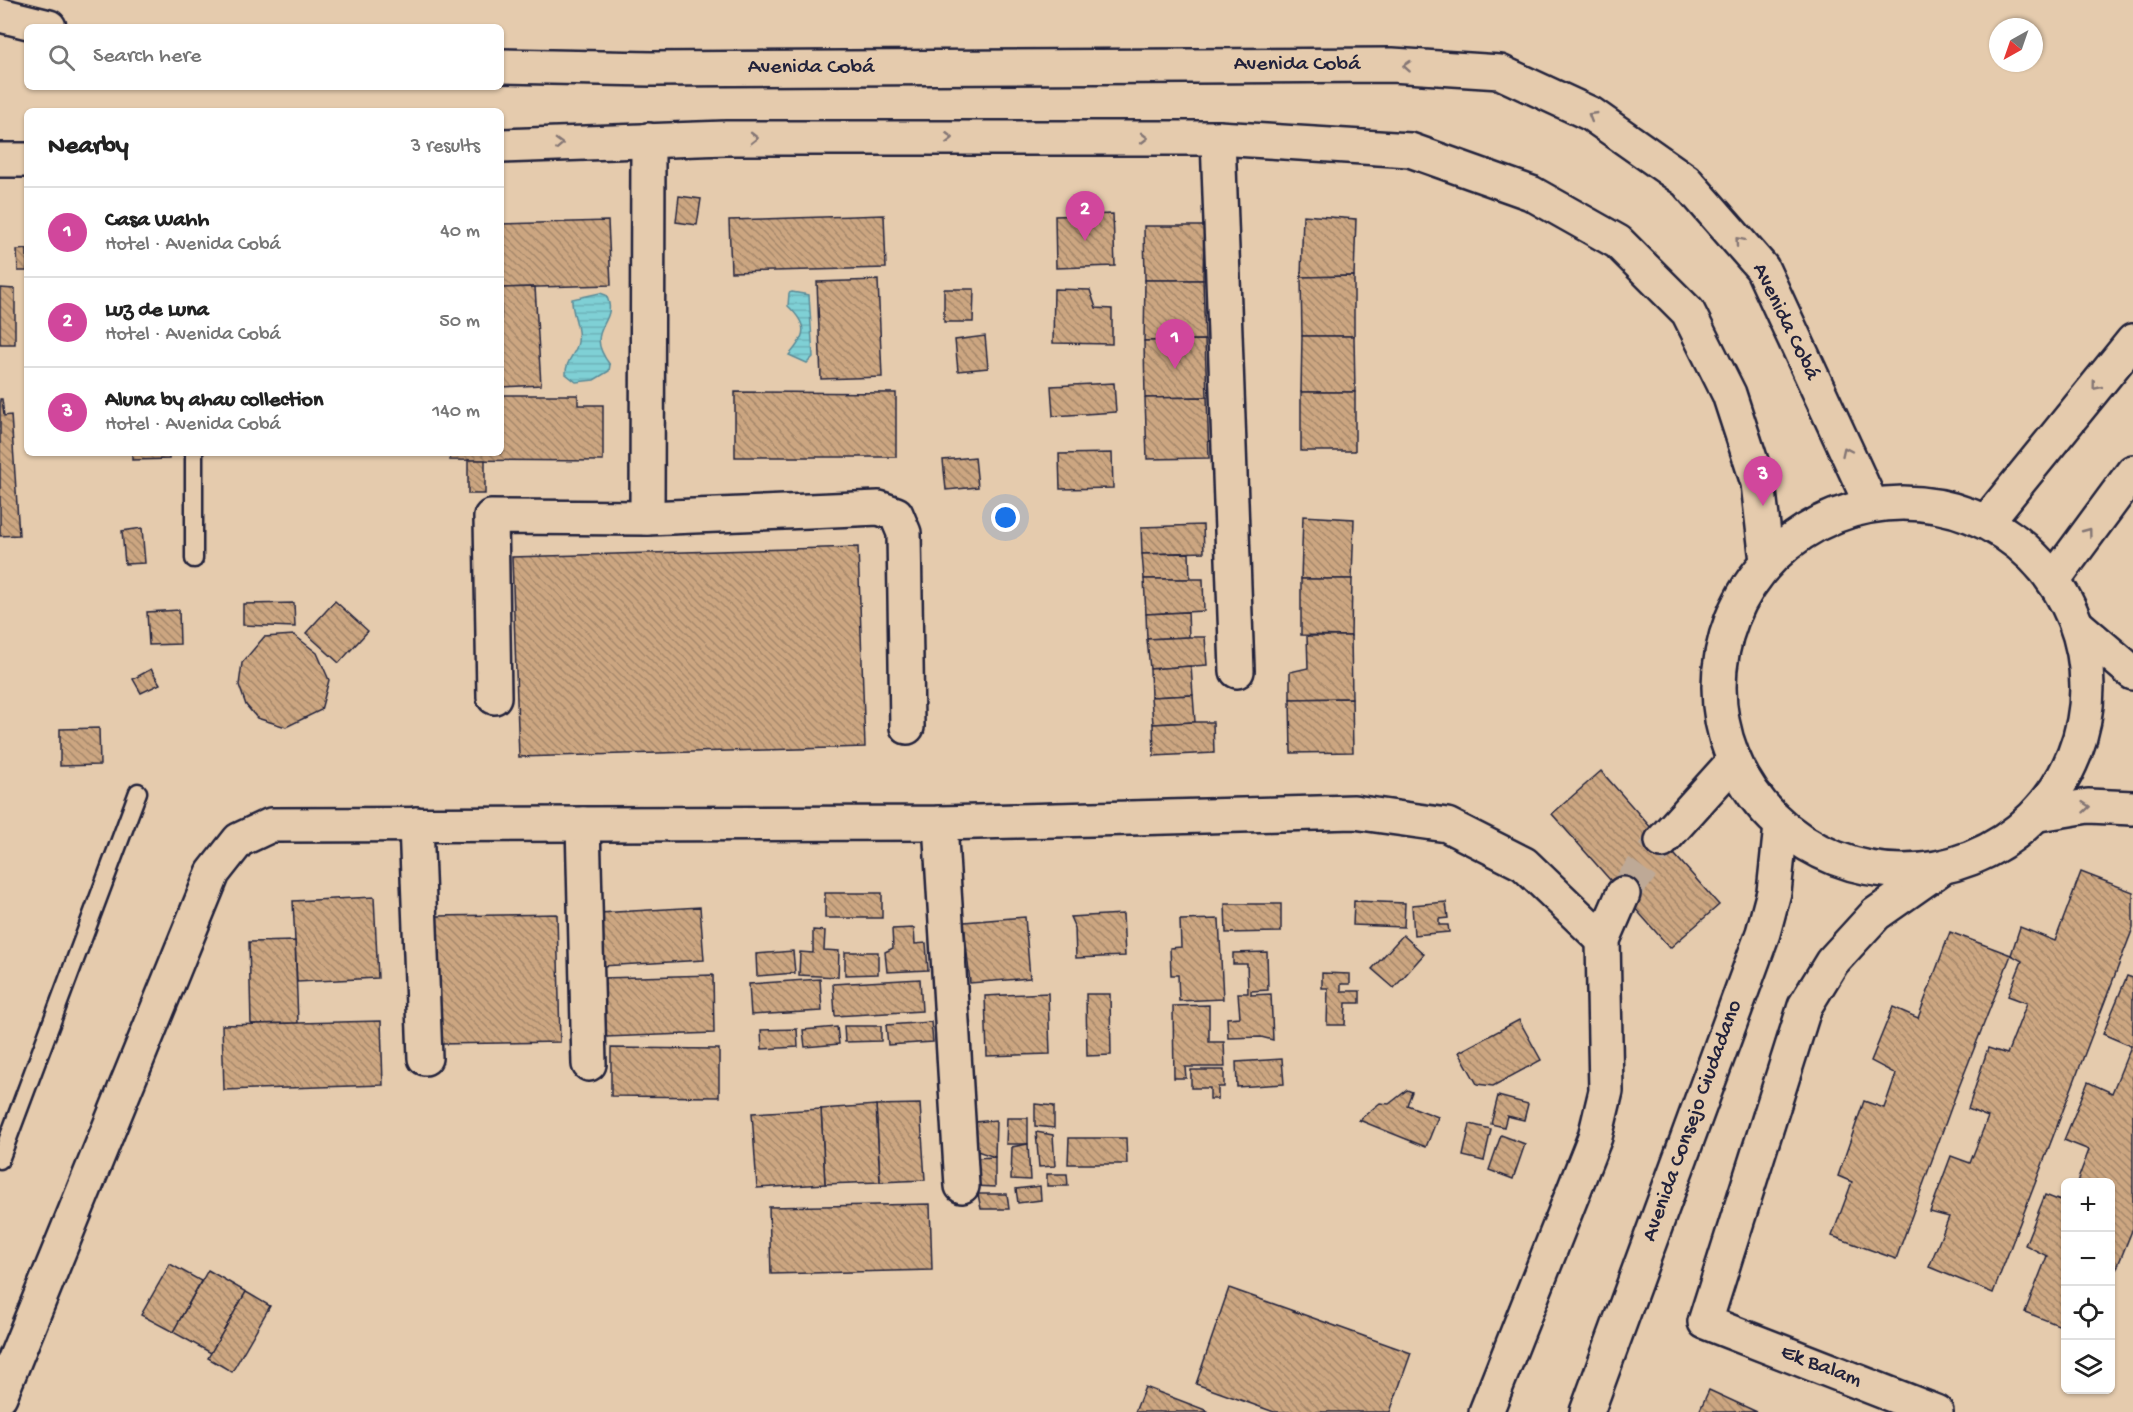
<!DOCTYPE html>
<html lang="en">
<head>
<meta charset="utf-8">
<style>
  body { margin:0; font-family:"Gochi Hand",sans-serif; background:#f2f2f2; color:#222 }
  .controls { position:absolute; right:18px; bottom:18px; display:grid; overflow:hidden; border-radius:9px; box-shadow:0 2px 4px #0004 }
  .controls button { width:54px; height:54px; display:grid; place-items:center; padding:0; border:0; border-bottom:2px solid #e0e0e0; background:#fff; color:#222; font:30px sans-serif }
  .compass { position:absolute; left:1989px; top:18px; width:54px; height:54px; border-radius:50%; background:#fff; box-shadow:0 2px 4px #0004; rotate:220deg }
  .you { position:absolute; left:1006px; top:518px; width:21px; height:21px; margin:-15px; border:4px solid #fff; border-radius:50%; background:#1a73e8; box-shadow:0 0 0 9px #1a73e833 }
  .badge { display:grid; place-items:center; width:39px; height:39px; border-radius:50%; background:#ea580c; color:#fff; font-size:20px; font-weight:700 }
  .pin { position:absolute; translate:-50% -50px; filter:drop-shadow(0 2px 3px #0008) }
  .pin::after { content:''; position:absolute; top:32px; width:21px; height:18px; background:inherit; clip-path:polygon(0 0,100% 0,50% 100%) }
  .list { margin:0; padding:0; list-style:none }
  h2 { display:flex; justify-content:space-between; align-items:center; height:78px; margin:0; padding:0 24px; font-size:26px }
  h2 small { font-size:20px; font-weight:400; color:#767676 }
  .list li { display:grid; grid-template-columns:39px 1fr auto; gap:18px; align-items:center; box-sizing:border-box; height:90px; padding:0 24px; border-top:2px solid #e0e0e0 }
  .list b { display:block; font-size:22px; white-space:nowrap }
  .list p { margin:0; font-size:20px; white-space:nowrap; color:#767676 }
  .list em { font-size:20px; font-style:normal; color:#767676 }
  .icon { flex:none; width:33px; height:33px; fill:none; stroke:currentColor; stroke-width:2; stroke-linecap:round; stroke-linejoin:round }
  .map { position:relative; flex:none; width:2133px; height:1412px; overflow:hidden }
  .search { position:absolute; background:#fff; box-shadow:0 2px 4px #0004; left:24px; top:24px; width:480px; height:66px; display:flex; align-items:center; gap:15px; box-sizing:border-box; padding:0 21px; border-radius:9px; color:#767676; font-size:22px }
  .panel { position:absolute; background:#fff; box-shadow:0 2px 4px #0004; left:24px; top:108px; width:480px; height:348px; border-radius:9px }
  .map>svg:first-child { display:block }
</style>
</head>
<body>
<div class="map">
<svg width="2133" height="1412" viewBox="0 0 2133 1412">
  <defs>
    <pattern id="water-rules" width="6" height="5" patternUnits="userSpaceOnUse" patternTransform="scale(1.5)"><rect width="6" height="5" fill="#7fd0d5"/><path d="M0 2.5h6" fill="none" stroke="#6db2b8"/></pattern>
    <pattern id="building-back-hatch" width="6" height="6" patternUnits="userSpaceOnUse" patternTransform="scale(1.5)"><rect width="6" height="6" fill="#cca681"/><path d="M-1 5l2 2M0 0l6 6M5-1l2 2" fill="none" stroke="#a5876b"/></pattern>
  </defs>
  <rect width="100%" height="100%" fill="#e5cbad"/>
  <filter id="ink" filterUnits="userSpaceOnUse"><feTurbulence type="fractalNoise" baseFrequency=".0167" numOctaves="2"/><feDisplacementMap in="SourceGraphic" scale="12" xChannelSelector="R" yChannelSelector="G"/><feConvolveMatrix kernelMatrix="1 2 1 2 8 2 1 2 1" color-interpolation-filters="sRGB"/></filter>
  <g filter="url(#ink)">
    <g fill="url(#water-rules)" stroke="#5a8a97" stroke-width="1.5">
      <path d="M792 292 809 295 813 357 807 363 789 355C807 335 808 325 788 306L789 293Z"/>
      <path d="M600 293 606 295C621 324 581 327 610 365L609 371 594 380 576 382 566 374C565 361 576 354 578 342 581 326 571 314 572 299Z"/>
    </g>
    <g fill="url(#building-back-hatch)" stroke="#22223b" stroke-width="1.5">
      <polygon points="679,196 701,199 697,225 676,222"/>
      <polygon points="1113,214 1115,266 1056,268 1055,216"/>
      <polygon points="884,215 886,268 731,272 729,220"/>
      <polygon points="1303,215 1356,219 1354,276 1301,277"/>
      <polygon points="608,221 611,285 501,288 501,224"/>
      <polygon points="1144,226 1204,226 1203,280 1145,280"/>
      <polygon points="27,249 27,271 18,271 17,250"/>
      <polygon points="1354,276 1354,336 1302,336 1301,277"/>
      <polygon points="878,280 882,377 821,379 817,282"/>
      <polygon points="1145,280 1203,280 1205,340 1144,341"/>
      <polygon points="535,287 541,385 501,387 501,288"/>
      <polygon points="0,288 15,289 15,344 0,344"/>
      <polygon points="944,289 974,289 973,322 944,322"/>
      <polygon points="1054,289 1090,290 1096,308 1112,309 1112,344 1053,343"/>
      <polygon points="985,336 988,368 958,371 955,340"/>
      <polygon points="1302,336 1354,336 1355,392 1301,392"/>
      <polygon points="1205,340 1207,397 1145,398 1144,341"/>
      <polygon points="1114,383 1116,412 1053,416 1051,386"/>
      <polygon points="735,392 896,393 896,457 735,457"/>
      <rect x="1301" y="392" width="54" height="59"/>
      <polygon points="501,395 578,395 578,405 603,405 603,461 450,460 450,453 501,453"/>
      <polygon points="1207,397 1209,458 1147,459 1145,398"/>
      <polygon points="0,399 2,399 4,416 11,415 19,535 0,536"/>
      <polygon points="132,453 169,453 169,459 132,460"/>
      <polygon points="1112,453 1113,488 1060,489 1059,454"/>
      <polygon points="975,457 978,487 946,490 943,460"/>
      <rect x="468" y="460" width="17" height="34"/>
      <polygon points="1303,516 1354,519 1352,579 1301,579"/>
      <polygon points="1203,525 1204,552 1142,554 1141,527"/>
      <polygon points="142,528 145,563 125,564 122,531"/>
      <polygon points="858,547 865,747 519,757 512,557"/>
      <polygon points="1189,553 1190,579 1144,579 1142,554"/>
      <polygon points="1144,579 1203,579 1204,611 1146,614"/>
      <polygon points="1301,579 1352,579 1351,636 1301,635"/>
      <polygon points="335,601 368,631 339,663 306,633"/>
      <polygon points="294,603 295,627 243,625 243,604"/>
      <polygon points="179,610 180,644 149,645 147,612"/>
      <polygon points="1188,612 1189,637 1147,639 1146,614"/>
      <polygon points="294,635 317,653 329,680 321,710 286,727 257,718 246,705 239,685 242,663 264,637"/>
      <polygon points="1307,636 1351,636 1352,698 1290,699 1290,672 1308,668"/>
      <polygon points="1189,637 1205,637 1207,665 1150,669 1147,639"/>
      <polygon points="1191,666 1193,695 1151,697 1150,669"/>
      <polygon points="151,669 160,684 141,693 133,679"/>
      <polygon points="1193,695 1195,722 1153,724 1151,697"/>
      <polygon points="1352,698 1353,752 1291,753 1290,699"/>
      <polygon points="1195,722 1213,722 1214,753 1154,756 1153,724"/>
      <polygon points="99,728 100,765 60,766 60,729"/>
      <polygon points="1601,771 1719,905 1670,948 1552,814"/>
      <polygon points="2081,872 2133,892 2133,928 1993,1293 1929,1267 1949,1217 1930,1212 1951,1156 1970,1163 1988,1117 1968,1109 1988,1048 2007,1054 2027,1003 2008,996 2022,961 2011,955 2020,927 2055,941"/>
      <rect x="825" y="893" width="57" height="25"/>
      <polygon points="374,897 378,978 297,982 293,901"/>
      <polygon points="1354,901 1405,903 1404,927 1353,925"/>
      <polygon points="1446,902 1448,918 1439,919 1439,925 1448,925 1449,932 1414,935 1412,905"/>
      <polygon points="1225,904 1281,904 1281,932 1226,933"/>
      <polygon points="700,907 704,960 602,966 599,913"/>
      <polygon points="557,914 560,1042 439,1044 437,916"/>
      <polygon points="1123,914 1125,956 1076,958 1075,928 1070,917"/>
      <polygon points="1025,917 1030,978 970,983 964,922"/>
      <polygon points="1219,919 1223,999 1179,1001 1178,975 1171,975 1170,948 1181,947 1180,920"/>
      <polygon points="914,928 915,944 926,943 928,970 887,972 885,952 893,948 892,929"/>
      <polygon points="813,930 825,931 824,950 839,951 838,977 799,975 800,952 813,953"/>
      <polygon points="1950,932 2011,955 1955,1097 1896,1259 1832,1236 1852,1182 1838,1176 1864,1101 1884,1108 1896,1074 1871,1061 1893,1007 1918,1018"/>
      <polygon points="1403,935 1424,954 1394,988 1372,969"/>
      <polygon points="295,941 298,1023 251,1024 249,942"/>
      <polygon points="793,951 795,973 757,976 756,954"/>
      <polygon points="845,952 878,952 878,974 845,975"/>
      <polygon points="1267,952 1268,990 1251,991 1251,995 1271,994 1273,1040 1261,1037 1228,1038 1227,1018 1240,1017 1238,993 1248,993 1247,964 1233,964 1233,953"/>
      <polygon points="1322,973 1350,974 1350,984 1341,984 1341,991 1360,991 1360,1003 1346,1003 1345,1025 1327,1025 1328,988 1322,988"/>
      <polygon points="713,975 714,1033 605,1037 602,978"/>
      <polygon points="2127,976 2133,978 2133,1228 2110,1285 2110,1182 2077,1182 2089,1150 2064,1140 2088,1082 2112,1093 2131,1046 2103,1034"/>
      <polygon points="820,979 822,1011 751,1015 749,984"/>
      <polygon points="920,979 922,1011 835,1016 833,984"/>
      <polygon points="1048,993 1050,1054 987,1056 985,996"/>
      <polygon points="1086,994 1110,994 1111,1055 1087,1056"/>
      <polygon points="1209,1005 1209,1042 1224,1042 1225,1067 1185,1067 1186,1078 1174,1078 1173,1006"/>
      <polygon points="1519,1020 1541,1060 1493,1086 1477,1084 1459,1052"/>
      <polygon points="381,1021 383,1085 224,1090 222,1025"/>
      <polygon points="931,1022 933,1042 888,1045 886,1025"/>
      <polygon points="844,1026 881,1026 881,1041 845,1042"/>
      <polygon points="837,1027 839,1044 805,1047 803,1030"/>
      <polygon points="797,1029 798,1047 762,1049 761,1030"/>
      <polygon points="611,1048 719,1049 719,1097 611,1096"/>
      <polygon points="1282,1059 1284,1084 1237,1087 1236,1062"/>
      <polygon points="1191,1070 1224,1070 1224,1087 1218,1087 1218,1099 1210,1099 1210,1088 1191,1088"/>
      <polygon points="1407,1090 1412,1092 1407,1105 1438,1117 1426,1147 1359,1120 1380,1103 1389,1104"/>
      <polygon points="1498,1096 1528,1104 1524,1120 1507,1116 1504,1127 1491,1124"/>
      <polygon points="920,1104 925,1180 880,1182 876,1105"/>
      <polygon points="1035,1104 1054,1106 1054,1128 1035,1126"/>
      <polygon points="876,1105 880,1182 825,1184 821,1109"/>
      <polygon points="821,1109 825,1184 757,1188 752,1113"/>
      <polygon points="1007,1118 1028,1118 1028,1144 1006,1144"/>
      <polygon points="996,1120 995,1157 977,1151 975,1122"/>
      <polygon points="1470,1124 1491,1129 1484,1161 1463,1156"/>
      <polygon points="1036,1132 1053,1135 1055,1166 1039,1167"/>
      <polygon points="1501,1135 1525,1144 1513,1179 1489,1170"/>
      <polygon points="1069,1138 1126,1138 1127,1164 1068,1164"/>
      <polygon points="1028,1144 1030,1180 1011,1179 1012,1147"/>
      <polygon points="995,1157 995,1187 975,1186 975,1158"/>
      <polygon points="1047,1174 1067,1174 1068,1186 1047,1186"/>
      <polygon points="1040,1186 1041,1200 1018,1203 1016,1189"/>
      <polygon points="978,1194 1007,1194 1009,1209 981,1209"/>
      <polygon points="2045,1195 2066,1203 2066,1328 2025,1312 2047,1256 2025,1245"/>
      <polygon points="930,1204 932,1270 771,1274 769,1207"/>
      <polygon points="170,1264 201,1281 173,1332 141,1315"/>
      <polygon points="208,1270 246,1292 211,1353 173,1332"/>
      <polygon points="1229,1288 1411,1353 1390,1412 1274,1412 1196,1384"/>
      <polygon points="246,1292 270,1306 232,1372 208,1358"/>
      <polygon points="1145,1387 1208,1411 1207,1412 1135,1412"/>
      <polygon points="1709,1390 1757,1412 1699,1412"/>
    </g>
    <g fill="none" stroke-linecap="round" stroke-linejoin="round">
      <polyline stroke="#bea996" stroke-width="33" stroke-dasharray="33 16" stroke-linecap="butt" points="1623,894 1662,841"/>
      <defs>
        <g id="service">
          <polyline points="194,559 194,453"/>
          <polyline points="0,1160 138,792"/>
        </g>
        <g id="minor">
          <polyline points="1218,138 1237,671"/>
          <polyline points="647,518 648,140"/>
          <polyline points="1987,521 2133,341"/>
          <polyline points="2054,579 2133,472"/>
          <polyline points="494,697 491,517 647,518 879,508 896,514 904,533 907,727"/>
          <polyline points="940,823 962,1186"/>
          <polyline points="416,824 425,1058"/>
          <polyline points="583,824 589,1064"/>
          <polyline points="1662,841 1734,761"/>
          <polyline points="0,1396 213,873 239,840 271,825 940,823 1354,812 1447,825 1524,864 1603,940"/>
          <polyline points="1486,1412 1595,1137 1606,1091 1603,940 1623,894"/>
          <polyline points="1936,1412 1705,1322 1805,1006 1832,962 1876,914 1940,869"/>
        </g>
        <g id="tertiary">
          <polyline points="0,15 49,27"/>
          <polyline points="501,66 651,69 1392,65 1500,72 1591,114 1686,181 1762,268 1871,504"/>
          <polyline points="501,146 726,138 1218,138 1410,150 1531,193 1618,242 1688,312 1729,394 1758,483 1767,561"/>
          <polyline points="0,160 27,160"/>
          <circle cx="1903" cy="687" r="184"/>
          <polyline points="2078,626 2133,673"/>
          <polyline points="2039,814 2088,806 2133,808"/>
          <polyline points="1587,1412 1763,933 1774,892 1781,826"/>
        </g>
      </defs>
      <use href="#service" stroke="#22223b" stroke-width="21"/>
      <use href="#minor" stroke="#22223b" stroke-width="38"/>
      <use href="#tertiary" stroke="#22223b" stroke-width="38"/>
      <use href="#service" stroke="#e5cbad" stroke-width="16"/>
      <use href="#minor" stroke="#e5cbad" stroke-width="33"/>
      <use href="#tertiary" stroke="#e5cbad" stroke-width="33"/>
    </g>
    <defs><path id="oneway-chevron" d="M-2-3.5L2.5 0L-2 3.5" fill="none" stroke-width="1.6" stroke-linecap="round" stroke-linejoin="round" transform="scale(1.5)"/></defs>
    <g stroke="#847674">
      <use href="#oneway-chevron" transform="translate(1407 66) rotate(-176)"/>
      <use href="#oneway-chevron" transform="translate(1592 116) rotate(-149)"/>
      <use href="#oneway-chevron" transform="translate(754 138)"/>
      <use href="#oneway-chevron" transform="translate(949 138)"/>
      <use href="#oneway-chevron" transform="translate(1144 138)"/>
      <use href="#oneway-chevron" transform="translate(559 144) rotate(-2)"/>
      <use href="#oneway-chevron" transform="translate(1739 241) rotate(-131)"/>
      <use href="#oneway-chevron" transform="translate(2096 386) rotate(129)"/>
      <use href="#oneway-chevron" transform="translate(1846 451) rotate(-115)"/>
      <use href="#oneway-chevron" transform="translate(2088 532) rotate(-53)"/>
      <use href="#oneway-chevron" transform="translate(2086 807) rotate(-5)"/>
    </g>
  </g>
  <g text-anchor="middle" dominant-baseline="central" stroke-width="6" stroke-linejoin="round" paint-order="stroke">
    <g font-size="22" fill="#22223b" stroke="#e5cbad">
      <text x="1297" y="65">Avenida Cobá</text>
      <text x="811" y="68">Avenida Cobá</text>
      <text transform="translate(1785 322) rotate(64)">Avenida Cobá</text>
      <text transform="translate(1693 1121) rotate(-70)">Avenida Consejo Ciudadano</text>
      <text transform="translate(1821 1367) rotate(21)">Ek Balam</text>
    </g>
  </g>
</svg>
<div class="controls">
<button>+</button>
<button>−</button>
<button><svg class="icon" aria-label="locate" viewBox="0 0 24 24"><circle cx="12" cy="12" r="6"/><path d="M12 2v4M12 18v4M2 12h4M18 12h4"/></svg></button>
<button><svg class="icon" aria-label="layers" viewBox="0 0 24 24"><path d="M12 4l9 5-9 5-9-5zM3 14l9 5 9-5"/></svg></button>
</div>
<svg class="compass" viewBox="-18 -18 36 36"><path d="M0-13l5 13h-10z" fill="#e53935"/><path d="M0 13l5-13h-10z" fill="#767676"/></svg>
<div class="you"></div>
<div class="pin badge" style="left:1175px;top:369px;background:#d1479c">1</div>
<div class="pin badge" style="left:1085px;top:241px;background:#d1479c">2</div>
<div class="pin badge" style="left:1763px;top:506px;background:#d1479c">3</div>
<div class="search"><svg class="icon" aria-label="search" viewBox="0 0 24 24"><circle cx="10" cy="10" r="6"/><path d="M15 15l6 6"/></svg>Search here</div>
<section class="panel">
<h2>Nearby<small>3 results</small></h2>
<ul class="list">
<li><span class="badge" style="background:#d1479c">1</span><div><b>Casa Wahh</b><p>Hotel · Avenida Cobá</p></div><em>40 m</em></li>
<li><span class="badge" style="background:#d1479c">2</span><div><b>Luz de Luna</b><p>Hotel · Avenida Cobá</p></div><em>50 m</em></li>
<li><span class="badge" style="background:#d1479c">3</span><div><b>Aluna by ahau collection</b><p>Hotel · Avenida Cobá</p></div><em>140 m</em></li>
</ul>
</section>
</div>
</body>
</html>
